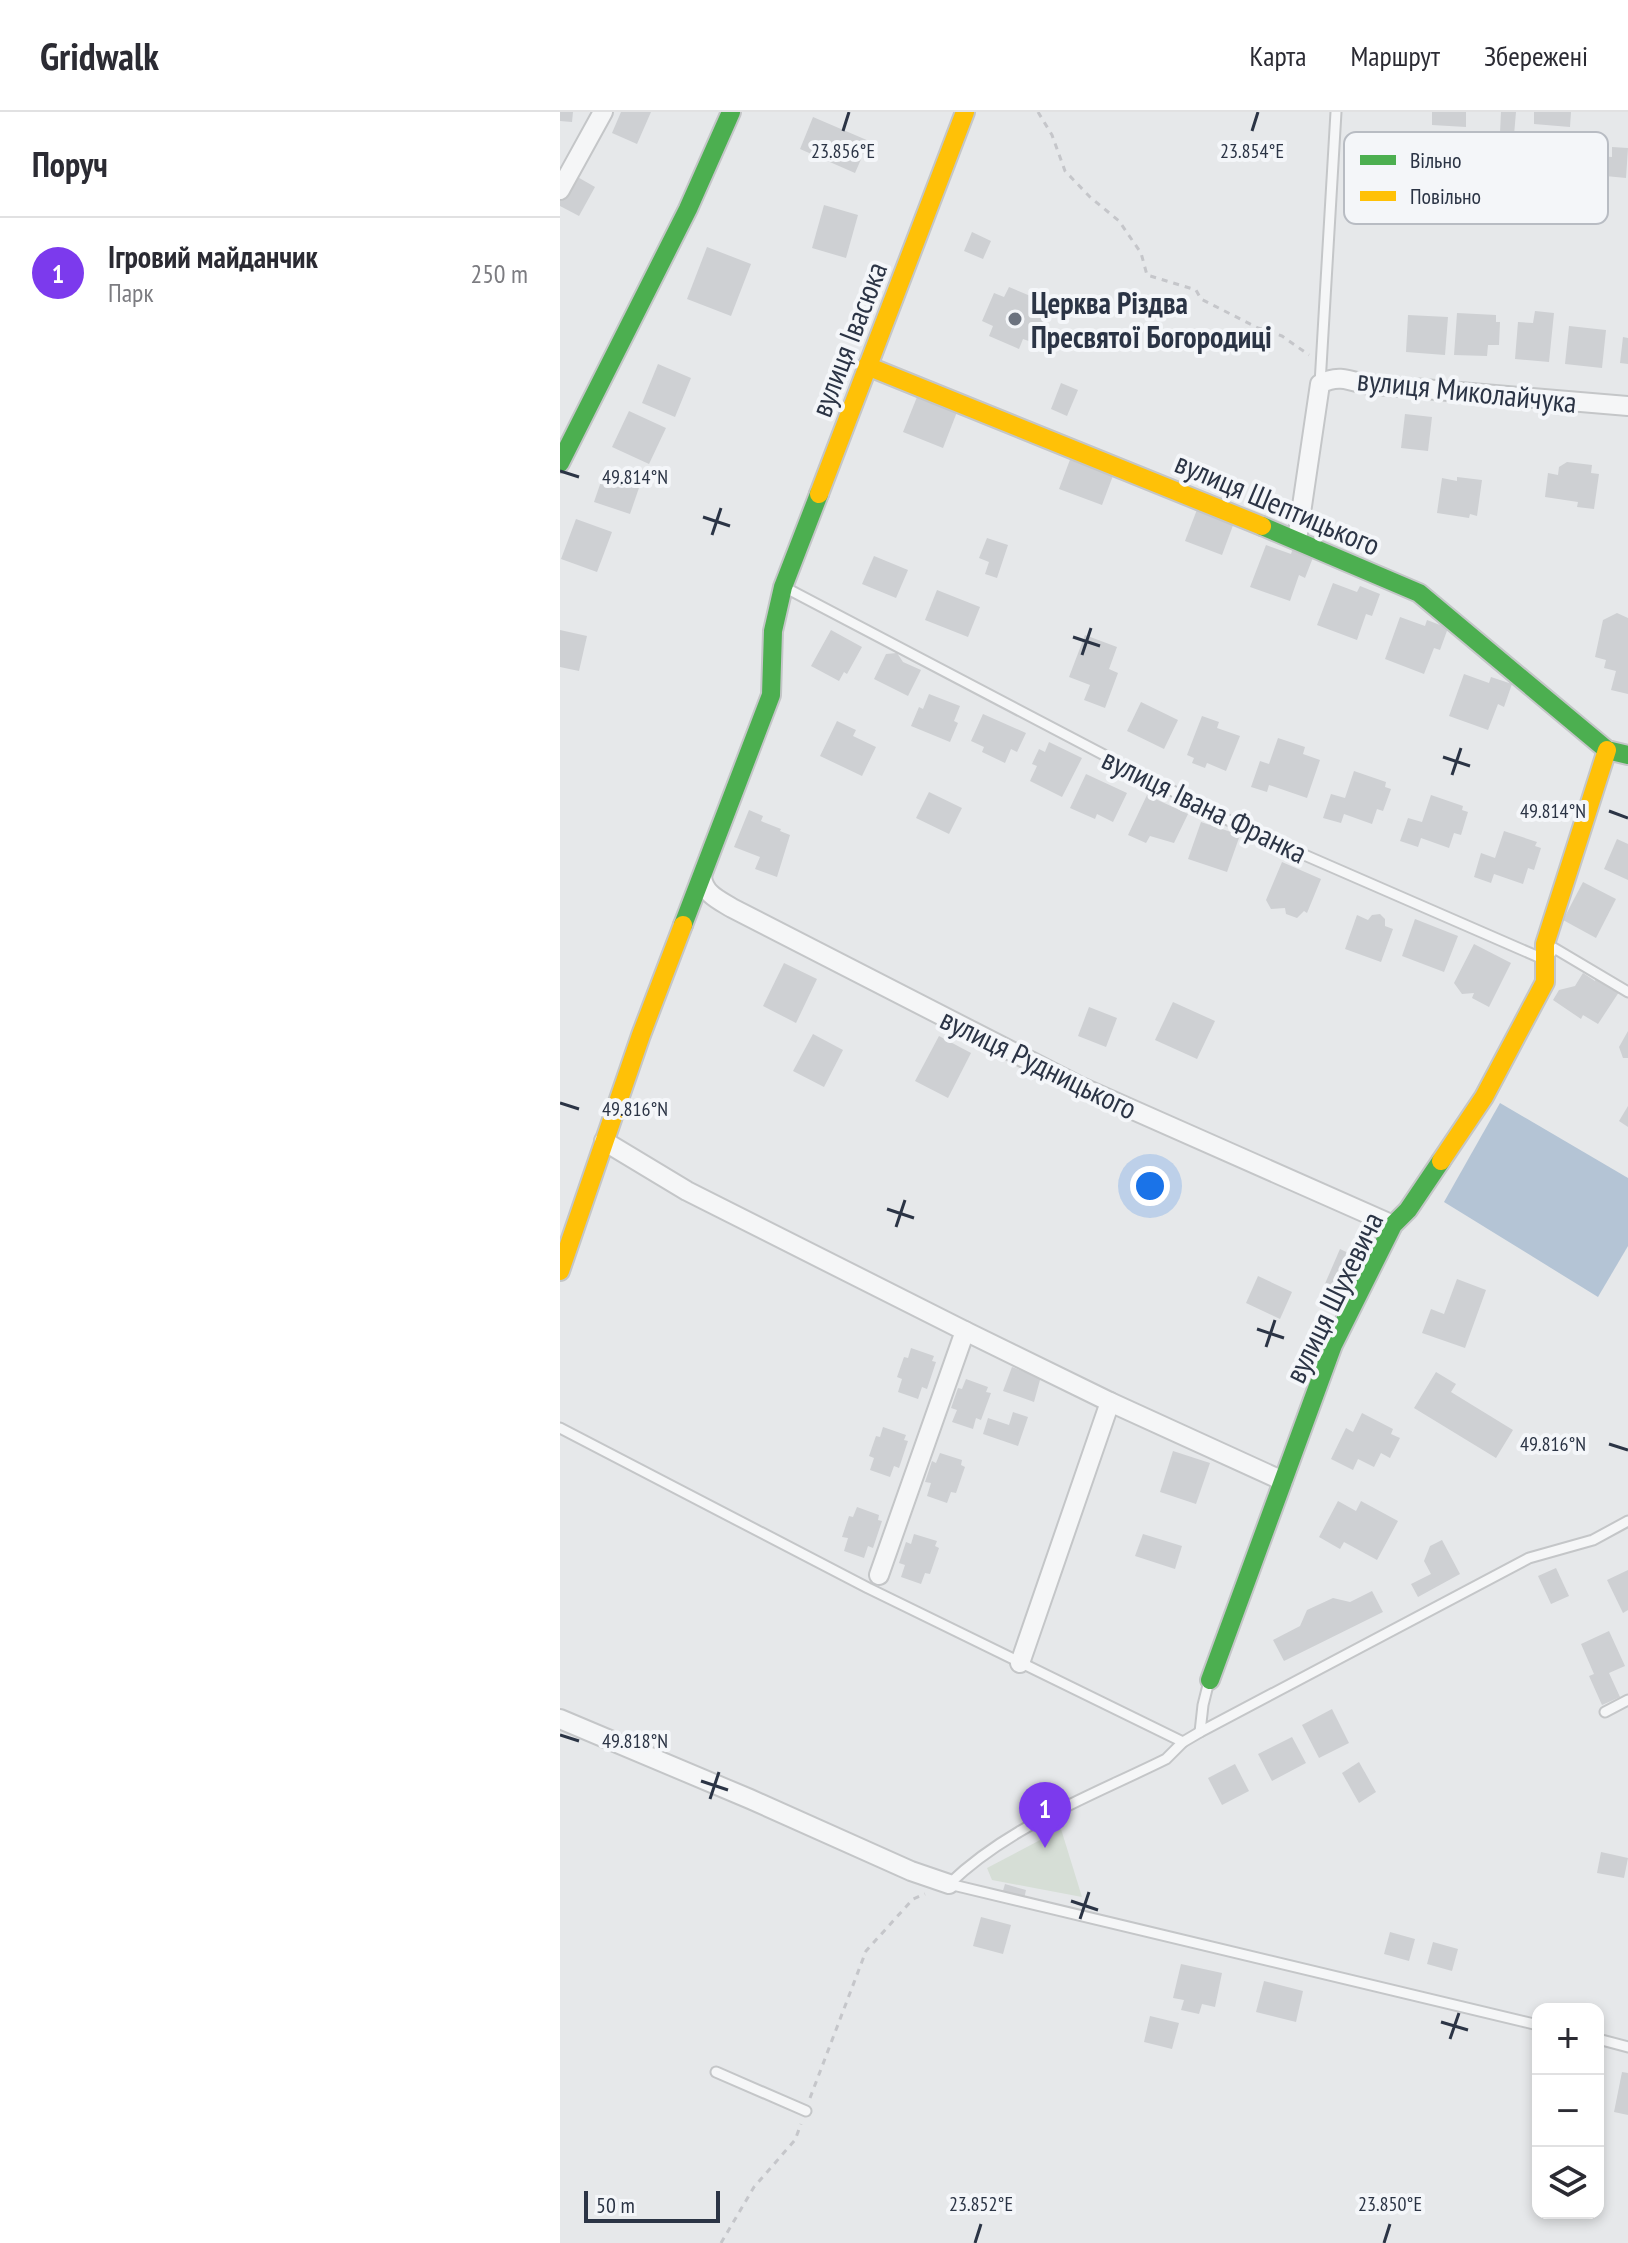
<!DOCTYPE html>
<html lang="uk">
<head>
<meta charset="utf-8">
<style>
  body { margin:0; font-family:"PT Sans Narrow",sans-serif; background:#f2f2f3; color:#2b2b33 }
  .controls { position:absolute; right:24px; bottom:24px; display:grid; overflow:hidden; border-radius:16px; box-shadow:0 4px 12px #0003 }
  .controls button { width:72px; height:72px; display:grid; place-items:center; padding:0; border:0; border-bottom:2px solid #e1e1e2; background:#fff; color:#2b2b33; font:40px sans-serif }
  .scale { position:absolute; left:24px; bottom:20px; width:136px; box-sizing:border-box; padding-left:8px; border:4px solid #2b3445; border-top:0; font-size:22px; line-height:28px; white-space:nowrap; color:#2b3445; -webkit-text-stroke:6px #f4f6f9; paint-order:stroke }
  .you { position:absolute; left:590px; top:1074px; width:28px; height:28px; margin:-20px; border:6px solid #fff; border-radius:50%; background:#1a73e8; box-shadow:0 0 0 12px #1a73e833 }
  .badge { display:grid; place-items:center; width:52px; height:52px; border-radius:50%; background:#7c3aed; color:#fff; font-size:26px; font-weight:700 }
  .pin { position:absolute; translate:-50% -66px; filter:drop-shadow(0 2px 4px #0008) }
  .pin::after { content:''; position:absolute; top:42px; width:28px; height:24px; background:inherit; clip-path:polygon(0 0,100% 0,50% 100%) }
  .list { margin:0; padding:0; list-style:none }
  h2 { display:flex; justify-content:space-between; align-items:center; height:104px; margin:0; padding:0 32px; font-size:34px }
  h2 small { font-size:26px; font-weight:400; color:#7c7c81 }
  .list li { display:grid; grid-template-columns:52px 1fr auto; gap:24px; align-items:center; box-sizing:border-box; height:112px; padding:0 32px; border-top:2px solid #e1e1e2 }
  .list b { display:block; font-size:30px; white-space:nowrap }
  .list p { margin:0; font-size:26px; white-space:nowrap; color:#7c7c81 }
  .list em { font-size:26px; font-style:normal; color:#7c7c81 }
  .icon { flex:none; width:44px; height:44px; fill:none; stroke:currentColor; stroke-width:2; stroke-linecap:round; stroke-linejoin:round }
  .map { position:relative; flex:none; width:1068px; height:2131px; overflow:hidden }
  header { display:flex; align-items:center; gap:48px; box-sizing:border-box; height:112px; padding:0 40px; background:#fff; border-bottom:2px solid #e1e1e2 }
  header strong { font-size:38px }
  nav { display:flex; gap:44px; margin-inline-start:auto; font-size:28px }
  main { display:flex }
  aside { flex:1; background:#fff }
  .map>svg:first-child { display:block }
</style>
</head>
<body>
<header>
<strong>Gridwalk</strong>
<nav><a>Карта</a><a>Маршрут</a><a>Збережені</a></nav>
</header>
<main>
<aside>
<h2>Поруч<small></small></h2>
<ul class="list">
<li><span class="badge">1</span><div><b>Ігровий майданчик</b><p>Парк</p></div><em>250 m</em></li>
</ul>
</aside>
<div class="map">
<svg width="1068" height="2131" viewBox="0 0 1068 2131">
  <rect width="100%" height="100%" fill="#e6e8ea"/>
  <polygon fill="#d6ded6" points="501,1717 522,1785 432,1768 427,1756"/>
  <polygon fill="#b4c4d5" points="940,991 1068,1066 1068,1134 1038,1185 884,1090"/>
  <g fill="#ced0d3">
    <polygon points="0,0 13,0 12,10 0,9"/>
    <polygon points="61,0 91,0 77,32 52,21"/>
    <polygon points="872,0 906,0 906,15 872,13"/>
    <polygon points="941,0 956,0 954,23 940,21"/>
    <polygon points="974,0 1011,0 1010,15 974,12"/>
    <polygon points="253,5 309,29 295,61 240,37"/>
    <polygon points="1052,35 1068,36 1066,66 1035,63 1036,44 1052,45"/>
    <polygon points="14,63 35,75 19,104 0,94 0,88"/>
    <polygon points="264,93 298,103 286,146 252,136"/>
    <polygon points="412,120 431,129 423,147 404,139"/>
    <polygon points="147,135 191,152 171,204 127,187"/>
    <polygon points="449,175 480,188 475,199 488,204 477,232 463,227 459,237 429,224 433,214 422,209 434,181 444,185"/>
    <polygon points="975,199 994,201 989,250 955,247 958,210 973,211"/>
    <polygon points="897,201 936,203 936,210 940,210 939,233 928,233 927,244 894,243"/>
    <polygon points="848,203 888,205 885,243 846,240"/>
    <polygon points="1009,214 1046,218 1042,256 1005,252"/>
    <polygon points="1063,225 1068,226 1068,252 1060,251"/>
    <polygon points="98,252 131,266 115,305 82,291"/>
    <polygon points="501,271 518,278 507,304 491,297"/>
    <polygon points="357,285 397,300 383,336 343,320"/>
    <polygon points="69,299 106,316 89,352 52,335"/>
    <polygon points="845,302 872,305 868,339 841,336"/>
    <polygon points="511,345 554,361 542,393 499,377"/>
    <polygon points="1007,350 1032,353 1031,361 1039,362 1034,397 1017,395 1018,390 985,385 988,361 998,363 999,355"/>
    <polygon points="46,355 82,367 70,402 34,390"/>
    <polygon points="897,365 922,368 917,404 910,402 909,406 877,401 882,366 897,369"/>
    <polygon points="638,395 675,408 662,443 625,429"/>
    <polygon points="16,407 52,420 37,460 1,447"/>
    <polygon points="427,426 448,433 437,466 425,462 429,450 419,446"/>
    <polygon points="706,433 731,442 733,436 754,443 745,466 739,463 730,489 690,475"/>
    <polygon points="314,444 348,458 336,486 302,472"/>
    <polygon points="773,471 797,480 800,474 820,482 812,504 806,502 797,528 757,513"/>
    <polygon points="377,478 420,495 408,525 365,508"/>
    <polygon points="1057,501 1068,506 1068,582 1051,578 1056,559 1044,556 1046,548 1035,545 1043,508"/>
    <polygon points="840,505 865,514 867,508 888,516 880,538 874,536 864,562 825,547"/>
    <polygon points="0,518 27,524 19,559 0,555"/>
    <polygon points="271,518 302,535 287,562 284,560 279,569 251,554"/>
    <polygon points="525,523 557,535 549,557 558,561 545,596 524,588 530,573 509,565"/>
    <polygon points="337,541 343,550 361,558 348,584 314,567 326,542"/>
    <polygon points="904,562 929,571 931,565 952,572 944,595 938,592 928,618 889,604"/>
    <polygon points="369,582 400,594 394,609 398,611 390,630 351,614 359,595 363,597"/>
    <polygon points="581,590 618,608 604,637 567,619"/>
    <polygon points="423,602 466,621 457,640 451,637 445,651 422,640 424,635 411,629"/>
    <polygon points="642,604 659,610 657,616 680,624 666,659 647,651 645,656 632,651 634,646 627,643"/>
    <polygon points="277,609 296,618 293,624 316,635 302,664 260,644"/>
    <polygon points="718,626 745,635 743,642 760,648 747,686 709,673 707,680 691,675 700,649 709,652"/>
    <polygon points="489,630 522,646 502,685 470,669 477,654 472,652 479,637 485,640"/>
    <polygon points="794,659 826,670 825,675 831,677 823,699 817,697 812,712 784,702 781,711 763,706 771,682 785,686"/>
    <polygon points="526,662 567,681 553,710 537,702 535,707 510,696"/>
    <polygon points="369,680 402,696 389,722 356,706"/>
    <polygon points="587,683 628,702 614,731 590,724 586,731 568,723"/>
    <polygon points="871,683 903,694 902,698 908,700 901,723 894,721 889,736 861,726 858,735 840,729 848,706 862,710"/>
    <polygon points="189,698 203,704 201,709 221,717 220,719 230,723 217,765 195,757 200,745 174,735"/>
    <polygon points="641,710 680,723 667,760 628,747"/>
    <polygon points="944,719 977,730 975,734 981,736 974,758 968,756 963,772 934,762 931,771 914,765 921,741 935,746"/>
    <polygon points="1057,727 1068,732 1068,768 1044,757"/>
    <polygon points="722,750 761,767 747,801 744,799 737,806 726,802 725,796 711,797 706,788"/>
    <polygon points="1023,770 1056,787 1036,826 1003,808"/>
    <polygon points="820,802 825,807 825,814 833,817 821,850 785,837 797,803 808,808 812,803"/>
    <polygon points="855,807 898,824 884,860 842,844"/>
    <polygon points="914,832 951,851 929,895 912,886 914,881 902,882 894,871"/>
    <polygon points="224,851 257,867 236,911 203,894"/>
    <polygon points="1023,861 1035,869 1036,866 1059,880 1038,912 1023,903 1021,907 993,888 999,878 1015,874"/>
    <polygon points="613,890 655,909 637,947 595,928"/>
    <polygon points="529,895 557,906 546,935 518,924"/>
    <polygon points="1068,919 1068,946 1063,946 1059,935"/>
    <polygon points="253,922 283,938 264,975 233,959"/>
    <polygon points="379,924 411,941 388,986 355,969"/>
    <polygon points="1068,994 1068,1015 1059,1009"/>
    <polygon points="780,1137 799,1146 783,1183 764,1174"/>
    <polygon points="698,1164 732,1180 720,1207 686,1191"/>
    <polygon points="897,1167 926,1178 905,1236 862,1221 871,1197 884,1202"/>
    <polygon points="351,1236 374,1244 372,1249 376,1250 367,1277 362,1275 358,1287 338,1280 342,1267 337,1265 344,1245 348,1246"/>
    <polygon points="452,1255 483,1267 480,1268 474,1290 443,1279"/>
    <polygon points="876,1260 896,1272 891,1280 953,1318 936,1346 854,1296"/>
    <polygon points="406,1267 428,1275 426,1280 431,1281 421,1308 416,1306 413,1317 392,1310 397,1298 391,1296 398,1276 402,1277"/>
    <polygon points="453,1300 468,1305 458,1334 423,1322 428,1306 449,1313"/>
    <polygon points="802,1301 833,1317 831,1322 840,1326 830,1346 821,1341 814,1355 798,1347 793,1358 771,1347 786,1316 793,1320"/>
    <polygon points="323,1315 346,1323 344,1328 348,1329 339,1356 334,1354 330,1365 310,1358 314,1346 309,1344 316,1324 320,1325"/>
    <polygon points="613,1339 650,1351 636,1392 600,1380"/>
    <polygon points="380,1341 402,1348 401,1353 405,1355 396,1381 391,1380 387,1391 367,1384 371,1371 365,1370 372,1349 376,1351"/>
    <polygon points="778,1389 796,1399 801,1389 838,1409 817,1448 784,1430 780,1437 759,1425"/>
    <polygon points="297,1395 319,1403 318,1408 322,1409 313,1436 308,1434 304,1446 284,1439 288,1426 282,1425 289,1404 293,1405"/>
    <polygon points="354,1422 377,1429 375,1434 379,1436 370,1462 365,1461 361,1472 341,1465 345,1453 339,1451 346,1430 351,1432"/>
    <polygon points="583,1422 622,1434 615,1457 575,1444"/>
    <polygon points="882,1428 900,1462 858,1485 851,1472 871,1462 864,1449 870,1434"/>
    <polygon points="996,1456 1009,1484 991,1492 978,1464"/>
    <polygon points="1068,1458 1068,1498 1063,1501 1047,1468"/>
    <polygon points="812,1479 823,1500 724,1549 713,1528 740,1514 747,1498 773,1486 790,1490"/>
    <polygon points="1049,1519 1065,1554 1049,1561 1060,1585 1042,1593 1029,1564 1034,1562 1021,1532"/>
    <polygon points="772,1597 789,1631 759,1646 742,1613"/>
    <polygon points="732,1625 746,1651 712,1669 698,1642"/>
    <polygon points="799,1650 816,1680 799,1691 782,1661"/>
    <polygon points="675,1652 689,1679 662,1693 648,1666"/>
    <polygon points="1041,1740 1068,1746 1064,1766 1037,1761"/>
    <polygon points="445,1772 466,1778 464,1787 442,1782"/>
    <polygon points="421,1805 451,1813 443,1842 413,1834"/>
    <polygon points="830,1820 855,1827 849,1849 824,1842"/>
    <polygon points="873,1830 898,1837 892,1859 867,1852"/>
    <polygon points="621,1852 662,1861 655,1895 642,1892 639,1902 621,1898 624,1888 613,1886"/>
    <polygon points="704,1869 743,1879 736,1910 696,1900"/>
    <polygon points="590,1904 619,1911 612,1937 584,1930"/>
    <polygon points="1062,1960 1068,1961 1068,2003 1054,2000"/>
  </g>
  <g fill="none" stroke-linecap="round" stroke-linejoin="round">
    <defs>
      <g id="lane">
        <polyline points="760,272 776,0"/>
        <polyline points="226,476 687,718 981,846"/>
        <polyline points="991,841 994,836 1068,880"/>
        <polyline points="0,1316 308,1476 623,1630"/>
        <polyline points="1045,1600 1068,1588"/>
        <polyline points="640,1620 643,1593 649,1569"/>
        <path d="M978 1913 389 1772C449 1714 531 1684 606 1647L623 1630 640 1620 969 1446 1033 1428 1068 1409"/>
        <polyline points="1038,1927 1068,1935"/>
        <polyline points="156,1960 246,1999"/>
      </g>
      <g id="street">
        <polyline points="0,78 43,0"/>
        <path d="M737 428 760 272C776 263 787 267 804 272L1068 294"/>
        <path d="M142 765C144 782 159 788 172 796L519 974 833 1113"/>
        <polyline points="44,1029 127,1079 405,1219 550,1290 723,1369"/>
        <polyline points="319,1463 405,1219"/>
        <polyline points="460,1551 550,1290"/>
        <polyline points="0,1607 190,1687 351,1759 389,1772"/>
      </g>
      <g id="fast">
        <polyline points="0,351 128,97 171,0"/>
        <polyline points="702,414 859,481 1047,638 1068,643"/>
        <polyline points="123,813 211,583 213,519 223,475 259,382"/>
        <polyline points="650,1568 773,1233 833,1113 848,1098 881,1049"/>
      </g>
      <g id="slow">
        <polyline points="307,254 702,414"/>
        <polyline points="259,382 405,0"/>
        <polyline points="881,1049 924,985 985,870 985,832 1047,638"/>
        <polyline points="0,1159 81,923 123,813"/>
      </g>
    </defs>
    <use href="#lane" stroke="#c4c6c8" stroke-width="13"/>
    <use href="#street" stroke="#c4c6c8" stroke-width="22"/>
    <use href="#fast" stroke="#c4c6c8" stroke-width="22"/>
    <use href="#slow" stroke="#c4c6c8" stroke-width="22"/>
    <g stroke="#c5c6ca" stroke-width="3" stroke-dasharray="6 6" stroke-linecap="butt">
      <polyline points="478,0 492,23 505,59 530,85 559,109 581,141 587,163 636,178 641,187 698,216 722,224 749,243"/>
      <polyline points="250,1986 306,1839 353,1787 365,1782"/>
      <polyline points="161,2131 194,2075 235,2028 241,2012"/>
    </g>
    <use href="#lane" stroke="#f5f6f7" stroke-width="9"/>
    <use href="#street" stroke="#f5f6f7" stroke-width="18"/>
    <use href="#fast" stroke="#4caf50" stroke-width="18"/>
    <use href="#slow" stroke="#ffc107" stroke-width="18"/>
  </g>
  <path fill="none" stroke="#2b3445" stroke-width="3" d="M283 19 289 0M692 19 698 0M0 359 19 365M143 405 170 414M152 423 161 396M513 525 540 534M522 543 531 516M883 645 910 654M892 663 901 636M1049 699 1068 706M0 991 19 997M327 1097 354 1106M336 1115 345 1088M697 1217 724 1226M706 1235 715 1208M1049 1332 1068 1338M0 1623 19 1629M141 1669 168 1678M150 1687 159 1660M511 1789 538 1798M520 1807 529 1780M881 1910 908 1918M890 1927 899 1901M415 2131 421 2112M824 2131 830 2112"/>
  <circle fill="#6c737f" stroke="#f4f6f9" stroke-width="3" cx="455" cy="207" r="8"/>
  <g text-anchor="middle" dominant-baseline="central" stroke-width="8" stroke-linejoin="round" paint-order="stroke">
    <g font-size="30" font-weight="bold" fill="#2b3445" stroke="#f4f6f9" text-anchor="start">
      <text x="471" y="190">Церква Різдва<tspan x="471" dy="34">Пресвятої Богородиці</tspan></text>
    </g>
    <g font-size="30" fill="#2b3445" stroke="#f4f6f9">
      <text transform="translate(288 227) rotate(-69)">вулиця Івасюка</text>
      <text transform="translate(907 278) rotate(6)">вулиця Миколайчука</text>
      <text transform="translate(718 391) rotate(23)">вулиця Шептицького</text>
      <text transform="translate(645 693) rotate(26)">вулиця Івана Франка</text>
      <text transform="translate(479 951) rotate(26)">вулиця Рудницького</text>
      <text transform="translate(773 1185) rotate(-64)">вулиця Шухевича</text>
    </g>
  </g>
  <rect x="784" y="20" width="264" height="92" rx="12" fill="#f4f6f9" stroke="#b8bcc3" stroke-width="2"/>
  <rect x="800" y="43" width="36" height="10" fill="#4caf50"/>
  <rect x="800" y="79" width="36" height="10" fill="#ffc107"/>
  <g font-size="22" fill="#2b3445">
    <text x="850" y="56">Вільно</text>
    <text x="850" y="92">Повільно</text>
  </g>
  <g font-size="20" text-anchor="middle" fill="#2b3445" stroke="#f4f6f9" stroke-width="8" stroke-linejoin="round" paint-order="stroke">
    <text x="283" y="46">23.856°E</text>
    <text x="692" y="46">23.854°E</text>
    <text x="75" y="372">49.814°N</text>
    <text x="993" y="706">49.814°N</text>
    <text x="75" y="1004">49.816°N</text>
    <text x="993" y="1339">49.816°N</text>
    <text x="75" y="1636">49.818°N</text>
    <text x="421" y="2099">23.852°E</text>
    <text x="830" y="2099">23.850°E</text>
  </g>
</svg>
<div class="controls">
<button>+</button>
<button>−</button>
<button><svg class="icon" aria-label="layers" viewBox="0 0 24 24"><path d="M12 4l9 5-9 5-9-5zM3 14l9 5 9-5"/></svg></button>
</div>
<div class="scale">50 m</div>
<div class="you"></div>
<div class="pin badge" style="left:485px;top:1736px">1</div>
</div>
</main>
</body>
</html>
